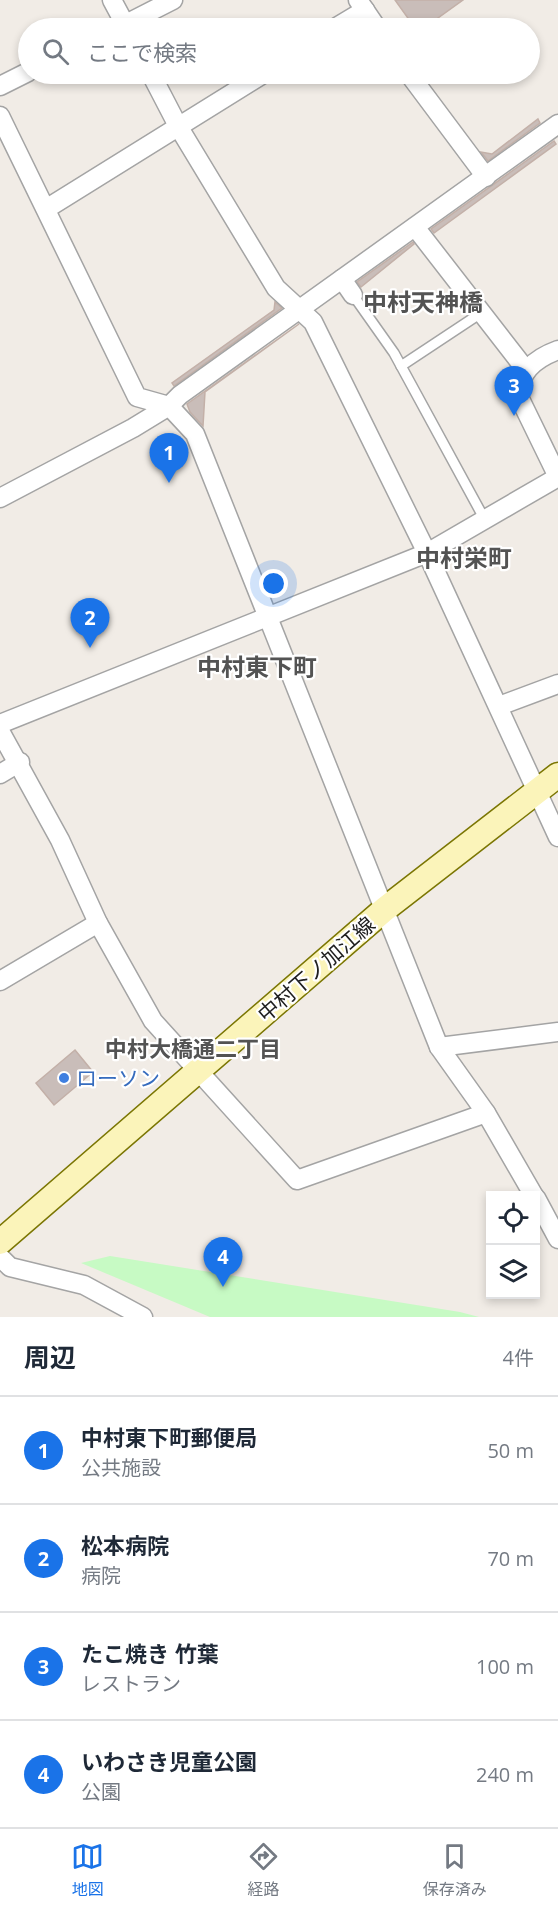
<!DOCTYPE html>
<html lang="ja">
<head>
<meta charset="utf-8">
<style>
  body { margin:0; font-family:"Open Sans","Noto Sans JP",sans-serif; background:#f6f6f7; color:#1f2937 }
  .controls { position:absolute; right:18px; bottom:18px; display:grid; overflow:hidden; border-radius:0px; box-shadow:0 3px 9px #0003 }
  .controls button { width:54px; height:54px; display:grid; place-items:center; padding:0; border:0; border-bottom:2px solid #e0e1e3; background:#fff; color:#1f2937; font:30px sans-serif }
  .you { position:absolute; left:274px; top:584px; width:21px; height:21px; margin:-15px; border:4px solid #fff; border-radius:50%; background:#1a73e8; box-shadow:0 0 0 9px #1a73e833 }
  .badge { display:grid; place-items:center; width:39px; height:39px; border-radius:50%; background:#1a73e8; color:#fff; font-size:20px; font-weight:700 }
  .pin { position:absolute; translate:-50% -50px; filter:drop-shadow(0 2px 3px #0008) }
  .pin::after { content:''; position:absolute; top:32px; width:21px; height:18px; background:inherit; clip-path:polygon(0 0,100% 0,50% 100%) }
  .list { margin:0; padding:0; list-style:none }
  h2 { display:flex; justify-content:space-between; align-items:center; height:78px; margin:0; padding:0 24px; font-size:26px }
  h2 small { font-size:20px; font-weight:400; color:#747a83 }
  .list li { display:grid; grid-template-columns:39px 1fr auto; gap:18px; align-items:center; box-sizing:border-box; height:108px; padding:0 24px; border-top:2px solid #e0e1e3 }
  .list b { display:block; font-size:22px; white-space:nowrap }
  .list p { margin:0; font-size:20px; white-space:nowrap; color:#747a83 }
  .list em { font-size:20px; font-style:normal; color:#747a83 }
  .icon { flex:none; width:33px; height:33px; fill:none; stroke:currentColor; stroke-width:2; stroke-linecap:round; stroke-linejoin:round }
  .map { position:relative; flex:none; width:558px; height:1317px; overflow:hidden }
  .search { position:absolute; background:#fff; box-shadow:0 3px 9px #0003; left:18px; right:18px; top:18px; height:66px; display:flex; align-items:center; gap:15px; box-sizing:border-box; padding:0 21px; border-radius:33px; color:#747a83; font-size:22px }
  .sheet { height:510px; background:#fff }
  nav { display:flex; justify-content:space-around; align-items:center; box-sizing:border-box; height:84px; border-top:2px solid #e0e1e3; background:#fff; font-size:16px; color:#747a83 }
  nav a { display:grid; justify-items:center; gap:3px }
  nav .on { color:#1a73e8 }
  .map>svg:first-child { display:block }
</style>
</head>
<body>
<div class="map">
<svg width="558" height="1317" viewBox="0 0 558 1317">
  <rect width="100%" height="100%" fill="#f1ece6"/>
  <polygon fill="#c7fac4" points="110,1256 460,1312 479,1317 210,1317 81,1263"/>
  <g fill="#c9bdb9" stroke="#c3b0a8" stroke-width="1.5">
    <polygon points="395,0 463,0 424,28 415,28"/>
    <polygon points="538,119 540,123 488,161 481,152 492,154"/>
    <polygon points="554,141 556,144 434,233 431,229"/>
    <polygon points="413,242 414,244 361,287 357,282"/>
    <polygon points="275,302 282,308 174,386 172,383 274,310"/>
    <polygon points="299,324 205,392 203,426 190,412 187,404"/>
    <polygon points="75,1050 93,1072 54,1105 36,1083"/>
  </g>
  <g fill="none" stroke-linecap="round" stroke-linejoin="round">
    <defs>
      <g id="service">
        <polyline points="353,295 394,353 485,520"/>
        <polyline points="401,366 481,313"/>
      </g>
      <g id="minor">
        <polyline points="112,0 127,28"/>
        <polyline points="358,0 377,28"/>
        <polyline points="118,28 173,0"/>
        <polyline points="335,28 365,10"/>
        <polyline points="151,74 178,126 276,288 313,322 427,553 558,837"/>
        <polyline points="409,74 486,177"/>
        <polyline points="0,86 28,72"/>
        <polyline points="0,116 137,397 169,406 195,434 439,1047 486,1113 534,1196"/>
        <polyline points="46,209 263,74"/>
        <polyline points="415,227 526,370"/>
        <polyline points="342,279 353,295"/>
        <path d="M558 350C536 358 516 373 520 399L558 477"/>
        <polyline points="0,498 133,428 169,406 180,395 558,124"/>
        <polyline points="499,706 558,684"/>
        <polyline points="0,724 427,553 558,477"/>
        <polyline points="0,731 60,840 98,923 153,1021 297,1180 486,1113"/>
        <polyline points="0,774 20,762"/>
        <polyline points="0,981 98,923"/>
        <polyline points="439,1047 558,1032"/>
        <polyline points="536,1198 558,1239"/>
        <polyline points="0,1257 10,1267 84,1285 143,1317"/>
      </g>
      <polyline id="secondary" points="0,1242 385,909 558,775"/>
    </defs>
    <use href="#service" stroke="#a4a4a4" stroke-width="12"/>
    <use href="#minor" stroke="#a4a4a4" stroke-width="21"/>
    <use href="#secondary" stroke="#7b7603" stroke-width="27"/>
    <use href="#service" stroke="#fff" stroke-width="9"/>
    <use href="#minor" stroke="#fff" stroke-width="18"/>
    <use href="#secondary" stroke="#fbf4ba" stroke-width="24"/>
  </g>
  <circle fill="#3f7fe0" stroke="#fff" stroke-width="2" cx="64" cy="1078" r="6"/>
  <g text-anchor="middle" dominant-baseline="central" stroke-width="4.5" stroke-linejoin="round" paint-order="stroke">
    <g font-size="21" fill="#202020" stroke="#fff">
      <text transform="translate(316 969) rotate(-41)">中村下ノ加江線</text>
    </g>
    <g font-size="21" fill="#366cbe" stroke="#fff" text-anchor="start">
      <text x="76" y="1078">ローソン</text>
    </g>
    <g font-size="22" font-weight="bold" fill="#535353" stroke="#fff">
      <text x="193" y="1048">中村大橋通二丁目</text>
    </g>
    <g font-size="24" font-weight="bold" fill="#535353" stroke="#fff">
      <text x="423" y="301">中村天神橋</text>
      <text x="464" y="557">中村栄町</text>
      <text x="257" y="666">中村東下町</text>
    </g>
  </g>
</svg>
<div class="controls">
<button><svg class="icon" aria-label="locate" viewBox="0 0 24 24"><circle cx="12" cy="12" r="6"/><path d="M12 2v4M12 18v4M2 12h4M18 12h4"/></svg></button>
<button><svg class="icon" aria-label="layers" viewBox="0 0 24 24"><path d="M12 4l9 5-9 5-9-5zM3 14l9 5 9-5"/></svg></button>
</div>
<div class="you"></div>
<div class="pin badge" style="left:169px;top:483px">1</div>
<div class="pin badge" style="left:90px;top:648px">2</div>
<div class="pin badge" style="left:514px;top:416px">3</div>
<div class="pin badge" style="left:223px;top:1287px">4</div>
<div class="search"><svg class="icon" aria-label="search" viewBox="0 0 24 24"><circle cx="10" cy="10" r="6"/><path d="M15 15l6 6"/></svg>ここで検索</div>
</div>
<section class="sheet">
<h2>周辺<small>4件</small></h2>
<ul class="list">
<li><span class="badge">1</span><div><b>中村東下町郵便局</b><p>公共施設</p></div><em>50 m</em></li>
<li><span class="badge">2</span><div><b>松本病院</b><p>病院</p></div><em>70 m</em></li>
<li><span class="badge">3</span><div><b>たこ焼き 竹葉</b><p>レストラン</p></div><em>100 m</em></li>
<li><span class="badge">4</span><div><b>いわさき児童公園</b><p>公園</p></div><em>240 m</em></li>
</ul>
</section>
<nav>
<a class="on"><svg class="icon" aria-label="map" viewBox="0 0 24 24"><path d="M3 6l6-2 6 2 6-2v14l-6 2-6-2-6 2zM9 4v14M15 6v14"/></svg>地図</a>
<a><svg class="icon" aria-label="directions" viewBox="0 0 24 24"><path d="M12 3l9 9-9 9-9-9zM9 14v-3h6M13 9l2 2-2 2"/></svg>経路</a>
<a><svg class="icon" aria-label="saved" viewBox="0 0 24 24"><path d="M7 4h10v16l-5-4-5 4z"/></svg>保存済み</a>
</nav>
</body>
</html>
